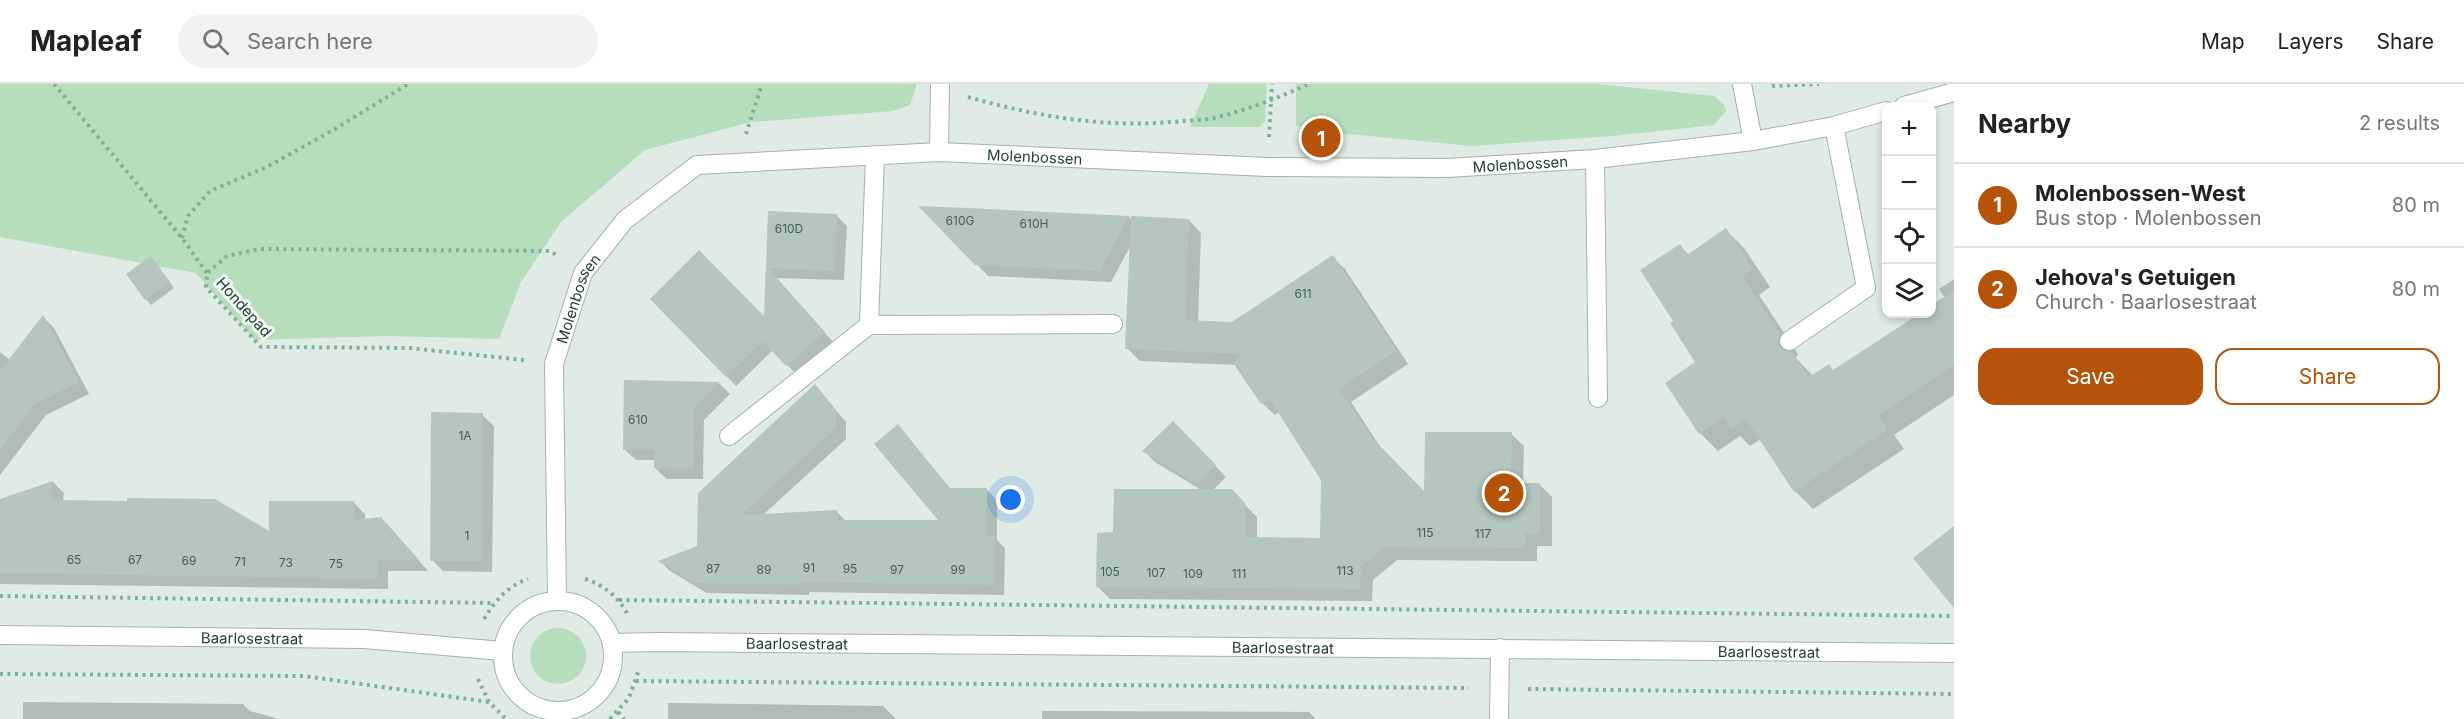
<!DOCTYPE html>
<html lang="en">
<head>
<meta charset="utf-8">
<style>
  body { margin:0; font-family:Inter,sans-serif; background:#f2f2f2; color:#222 }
  .controls { position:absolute; right:18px; top:18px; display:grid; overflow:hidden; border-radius:12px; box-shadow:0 3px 9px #0003 }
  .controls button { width:54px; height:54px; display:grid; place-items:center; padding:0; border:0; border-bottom:2px solid #e0e0e0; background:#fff; color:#222; font:30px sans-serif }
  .you { position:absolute; left:1011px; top:416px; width:21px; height:21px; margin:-15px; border:4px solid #fff; border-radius:50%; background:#1a73e8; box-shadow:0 0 0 9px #1a73e833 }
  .badge { display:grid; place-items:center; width:39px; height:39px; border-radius:50%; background:#b45309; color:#fff; font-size:20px; font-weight:700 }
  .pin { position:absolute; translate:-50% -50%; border:3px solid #fff; box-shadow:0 2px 6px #0006 }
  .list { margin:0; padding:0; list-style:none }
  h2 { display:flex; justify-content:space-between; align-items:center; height:78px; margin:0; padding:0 24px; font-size:26px }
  h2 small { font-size:20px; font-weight:400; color:#767676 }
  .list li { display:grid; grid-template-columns:39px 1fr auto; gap:18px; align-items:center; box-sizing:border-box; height:84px; padding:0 24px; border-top:2px solid #e0e0e0 }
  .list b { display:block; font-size:22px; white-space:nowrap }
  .list p { margin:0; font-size:20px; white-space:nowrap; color:#767676 }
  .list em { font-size:20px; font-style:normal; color:#767676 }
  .actions { display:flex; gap:12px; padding:18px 24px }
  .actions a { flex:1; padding:14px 0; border:2px solid #b45309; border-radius:18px; text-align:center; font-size:21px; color:#b45309 }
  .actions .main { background:#b45309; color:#fff }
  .icon { flex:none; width:33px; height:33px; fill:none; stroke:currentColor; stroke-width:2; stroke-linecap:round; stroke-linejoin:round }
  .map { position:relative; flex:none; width:1954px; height:635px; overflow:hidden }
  header { display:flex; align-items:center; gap:36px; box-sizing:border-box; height:84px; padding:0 30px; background:#fff; border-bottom:2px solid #e0e0e0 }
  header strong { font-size:28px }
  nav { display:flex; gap:33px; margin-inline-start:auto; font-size:21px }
  .search { width:420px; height:54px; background:#f2f2f2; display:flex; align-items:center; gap:15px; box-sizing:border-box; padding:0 21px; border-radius:33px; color:#767676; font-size:22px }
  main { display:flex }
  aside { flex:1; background:#fff }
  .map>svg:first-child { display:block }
</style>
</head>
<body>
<header>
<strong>Mapleaf</strong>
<div class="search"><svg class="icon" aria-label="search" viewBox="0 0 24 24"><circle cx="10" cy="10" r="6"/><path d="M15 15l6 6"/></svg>Search here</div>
<nav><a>Map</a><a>Layers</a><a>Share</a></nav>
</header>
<main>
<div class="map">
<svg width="1954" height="635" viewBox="0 0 1954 635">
  <rect width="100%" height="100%" fill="#dfebe4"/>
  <g fill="#b6debd">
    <polygon points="0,0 917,0 910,21 893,27 751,38 645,66 561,138 521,198 499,255 388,252 254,256 196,189 0,153"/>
    <polygon points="1209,0 1267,0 1265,37 1260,43 1190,43"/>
    <polygon points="1296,0 1597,0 1715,12 1724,21 1726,27 1714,41 1613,52 1472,62 1308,46 1296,41"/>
    <circle cx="558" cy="572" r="28"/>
  </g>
  <g fill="#0003">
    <polygon points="922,123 1129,133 1132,136 1189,136 1201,149 1198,238 1232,239 1332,173 1345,185 1408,280 1351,318 1383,367 1426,410 1511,350 1524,362 1523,400 1539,400 1552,413 1552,462 1537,462 1537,477 1397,476 1373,496 1372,517 1110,515 1098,503 1114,450 1203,407 1155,378 1144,367 1173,339 1226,393 1212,407 1231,407 1257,433 1257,454 1322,455 1323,396 1279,328 1275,331 1262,319 1236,281 1140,277 1127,264 1131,161 1111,198 988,192"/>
    <polygon points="770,129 837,132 847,142 844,196 775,194 834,259 797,291 773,266 736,302 652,215 765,236"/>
    <polygon points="1726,146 1744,164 1770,203 1759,211 1798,270 1796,274 1813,292 1834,287 1921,230 1932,230 1932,223 1945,214 1939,205 1954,195 1954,311 1894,351 1904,365 1813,425 1795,407 1761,355 1750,362 1740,352 1718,367 1700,349 1667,299 1697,278 1675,238 1680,162 1689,171"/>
    <polygon points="151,173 174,204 151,221 146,215"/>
    <polygon points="43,233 54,244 89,310 46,331 0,391 0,268 10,276"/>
    <polygon points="625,298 720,300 730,310 704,336 703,395 667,395 655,384 656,376 636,376 624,365"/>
    <polygon points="815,302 846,338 846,355 763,431 837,428 847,438 941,437 898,342 951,405 987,406 997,416 997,456 1005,464 1004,511 809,508 809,511 707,509 670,487 660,477 698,463"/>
    <polygon points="482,331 494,342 492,488 443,487 432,476"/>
    <polygon points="53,398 64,409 63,417 270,450 354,419 365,430 365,437 392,446 428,487 388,487 388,505 0,500 0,417"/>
    <polygon points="23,618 243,620 250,627 279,635 23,635"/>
    <polygon points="668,619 883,622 896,635 668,635"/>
    <polygon points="1042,627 1309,628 1316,635 1042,635"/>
  </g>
  <g fill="#b4c6bd">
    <polygon points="918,122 968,124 1129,132 1100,187 1017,183 975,181"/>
    <polygon points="768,127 837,130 835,187 768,184 825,248 786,282 763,257 726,293 650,215 699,166 764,232"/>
    <polygon points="1131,132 1189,135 1185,236 1232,238 1333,171 1397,267 1339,305 1380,365 1382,364 1424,407 1425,348 1512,348 1511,399 1540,399 1540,450 1525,450 1525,464 1384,463 1361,483 1360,505 1096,503 1097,449 1113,448 1114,405 1232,405 1245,419 1245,453 1320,454 1321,396 1269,314 1261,320 1233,279 1243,270 1125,265"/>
    <polygon points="1726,144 1753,185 1742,192 1780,250 1778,257 1779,263 1785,267 1792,268 1809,293 1829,280 1833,286 1919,230 1932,230 1932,221 1954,206 1954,281 1878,332 1887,346 1794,408 1746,335 1731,345 1723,334 1699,350 1665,299 1695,278 1670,239 1673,237 1640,186 1680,160 1687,171"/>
    <polygon points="151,172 170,198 145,216 126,190"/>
    <polygon points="43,231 79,298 35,320 0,366 0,287"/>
    <polygon points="624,296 720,298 694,325 693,385 654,384 654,366 623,366"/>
    <polygon points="815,300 836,326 836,344 741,431 837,426 838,436 938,436 874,360 898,340 949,404 987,404 986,451 995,452 994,501 798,498 798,501 695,499 658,477 697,462 698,409"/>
    <polygon points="431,328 483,329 482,477 430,477"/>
    <polygon points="1173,337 1216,381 1197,400 1142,367"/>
    <polygon points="53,397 52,416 127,417 127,414 215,415 269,447 269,417 354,417 354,436 381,433 419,476 378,476 377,495 0,489 0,415"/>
    <polygon points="1954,442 1954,524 1913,474"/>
  </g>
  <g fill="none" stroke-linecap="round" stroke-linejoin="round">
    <defs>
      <g id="service">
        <polyline points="1742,0 1753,57"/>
        <polyline points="939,68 940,0"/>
        <polyline points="875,71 869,241 1113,240"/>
        <polyline points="1595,75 1598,314"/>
        <polyline points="1789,257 1866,204 1834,42"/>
        <polyline points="729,352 869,241"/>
      </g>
      <g id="minor">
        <polyline points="1904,22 1954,8"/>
        <path id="s1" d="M557 516 554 280 583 189 625 136 697 81 939 68 1267 83 1447 84 1595 75 1753 57 1834 42 1886 27"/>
        <polyline points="1499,635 1500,564"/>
      </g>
      <g id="tertiary">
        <circle cx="558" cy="572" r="55"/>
        <path id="s2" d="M0 551 364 555 502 567"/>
        <path id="s3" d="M613 559 658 558 1954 569"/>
      </g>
    </defs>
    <use href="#service" stroke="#a2b3ab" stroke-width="20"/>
    <use href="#minor" stroke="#a2b3ab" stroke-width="20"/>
    <use href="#tertiary" stroke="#a2b3ab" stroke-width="20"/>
    <g stroke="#7db19b" stroke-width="4" stroke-dasharray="3 4.5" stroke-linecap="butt">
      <polyline points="54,0 182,154 207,189"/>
      <polyline points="1772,2 1819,0"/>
      <path d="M968 13C1039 33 1108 45 1182 37 1194 36 1207 36 1218 33 1250 25 1280 13 1309 0"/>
      <polyline points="746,50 762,0"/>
      <polyline points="1269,53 1272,0"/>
      <polyline points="182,154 188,132 210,107 267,83 335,45 408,0"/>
      <polyline points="524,276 409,264 261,263 206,203 207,189 227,172 259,165 550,167 558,172"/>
      <path d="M585 495C604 501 617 512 627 529"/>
      <polyline points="0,512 494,519"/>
      <polyline points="619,516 1954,532"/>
      <path d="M484 535C495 517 507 502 528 495"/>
      <polyline points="0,590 304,592 489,618"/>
      <polyline points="478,595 489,618 506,635"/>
      <polyline points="636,597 1469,604"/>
      <polyline points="1528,605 1954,610"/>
      <polyline points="618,628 624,635"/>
      <polyline points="610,635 629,614 638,588"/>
    </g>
    <use href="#service" stroke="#fff" stroke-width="18"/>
    <use href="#minor" stroke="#fff" stroke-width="18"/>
    <use href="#tertiary" stroke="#fff" stroke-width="18"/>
  </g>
  <g text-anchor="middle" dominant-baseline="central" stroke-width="6" stroke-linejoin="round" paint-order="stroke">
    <g font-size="12" fill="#445e54">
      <text x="960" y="136">610G</text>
      <text x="1034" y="139">610H</text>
      <text x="789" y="144">610D</text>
      <text x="1303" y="209">611</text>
      <text x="638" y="335">610</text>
      <text x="465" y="351">1A</text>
      <text x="1425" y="448">115</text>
      <text x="1483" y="449">117</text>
      <text x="467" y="451">1</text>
      <text x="74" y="475">65</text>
      <text x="135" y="475">67</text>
      <text x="189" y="476">69</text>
      <text x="240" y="477">71</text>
      <text x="286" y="478">73</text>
      <text x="336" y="479">75</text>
      <text x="809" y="483">91</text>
      <text x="713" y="484">87</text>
      <text x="850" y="484">95</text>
      <text x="764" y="485">89</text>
      <text x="897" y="485">97</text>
      <text x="958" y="485">99</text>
      <text x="1345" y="486">113</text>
      <text x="1110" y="487">105</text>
      <text x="1156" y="488">107</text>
      <text x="1193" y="489">109</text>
      <text x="1239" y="489">111</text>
    </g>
    <g font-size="15" fill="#1f3c31" stroke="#eff8f3">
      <text stroke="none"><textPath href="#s1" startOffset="828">Molenbossen</textPath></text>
      <text stroke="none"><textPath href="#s1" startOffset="1314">Molenbossen</textPath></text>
      <text stroke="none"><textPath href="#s1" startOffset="306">Molenbossen</textPath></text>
      <text transform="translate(244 223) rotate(48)">Hondepad</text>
      <text stroke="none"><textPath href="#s2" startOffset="252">Baarlosestraat</textPath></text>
      <text stroke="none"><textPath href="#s3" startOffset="184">Baarlosestraat</textPath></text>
      <text stroke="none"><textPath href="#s3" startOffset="670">Baarlosestraat</textPath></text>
      <text stroke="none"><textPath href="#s3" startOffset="1156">Baarlosestraat</textPath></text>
    </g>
  </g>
</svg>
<div class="controls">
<button>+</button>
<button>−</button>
<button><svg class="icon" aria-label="locate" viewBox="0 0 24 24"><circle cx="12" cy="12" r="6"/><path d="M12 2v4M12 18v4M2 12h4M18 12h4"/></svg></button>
<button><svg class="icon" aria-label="layers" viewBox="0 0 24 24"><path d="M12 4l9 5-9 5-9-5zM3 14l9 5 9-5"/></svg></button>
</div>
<div class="you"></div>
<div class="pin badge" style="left:1321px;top:54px">1</div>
<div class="pin badge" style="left:1504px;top:409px">2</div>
</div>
<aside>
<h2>Nearby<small>2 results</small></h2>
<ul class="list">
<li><span class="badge">1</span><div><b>Molenbossen-West</b><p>Bus stop · Molenbossen</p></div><em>80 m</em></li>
<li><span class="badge">2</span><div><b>Jehova's Getuigen</b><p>Church · Baarlosestraat</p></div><em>80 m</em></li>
</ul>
<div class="actions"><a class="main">Save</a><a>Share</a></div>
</aside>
</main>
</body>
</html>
